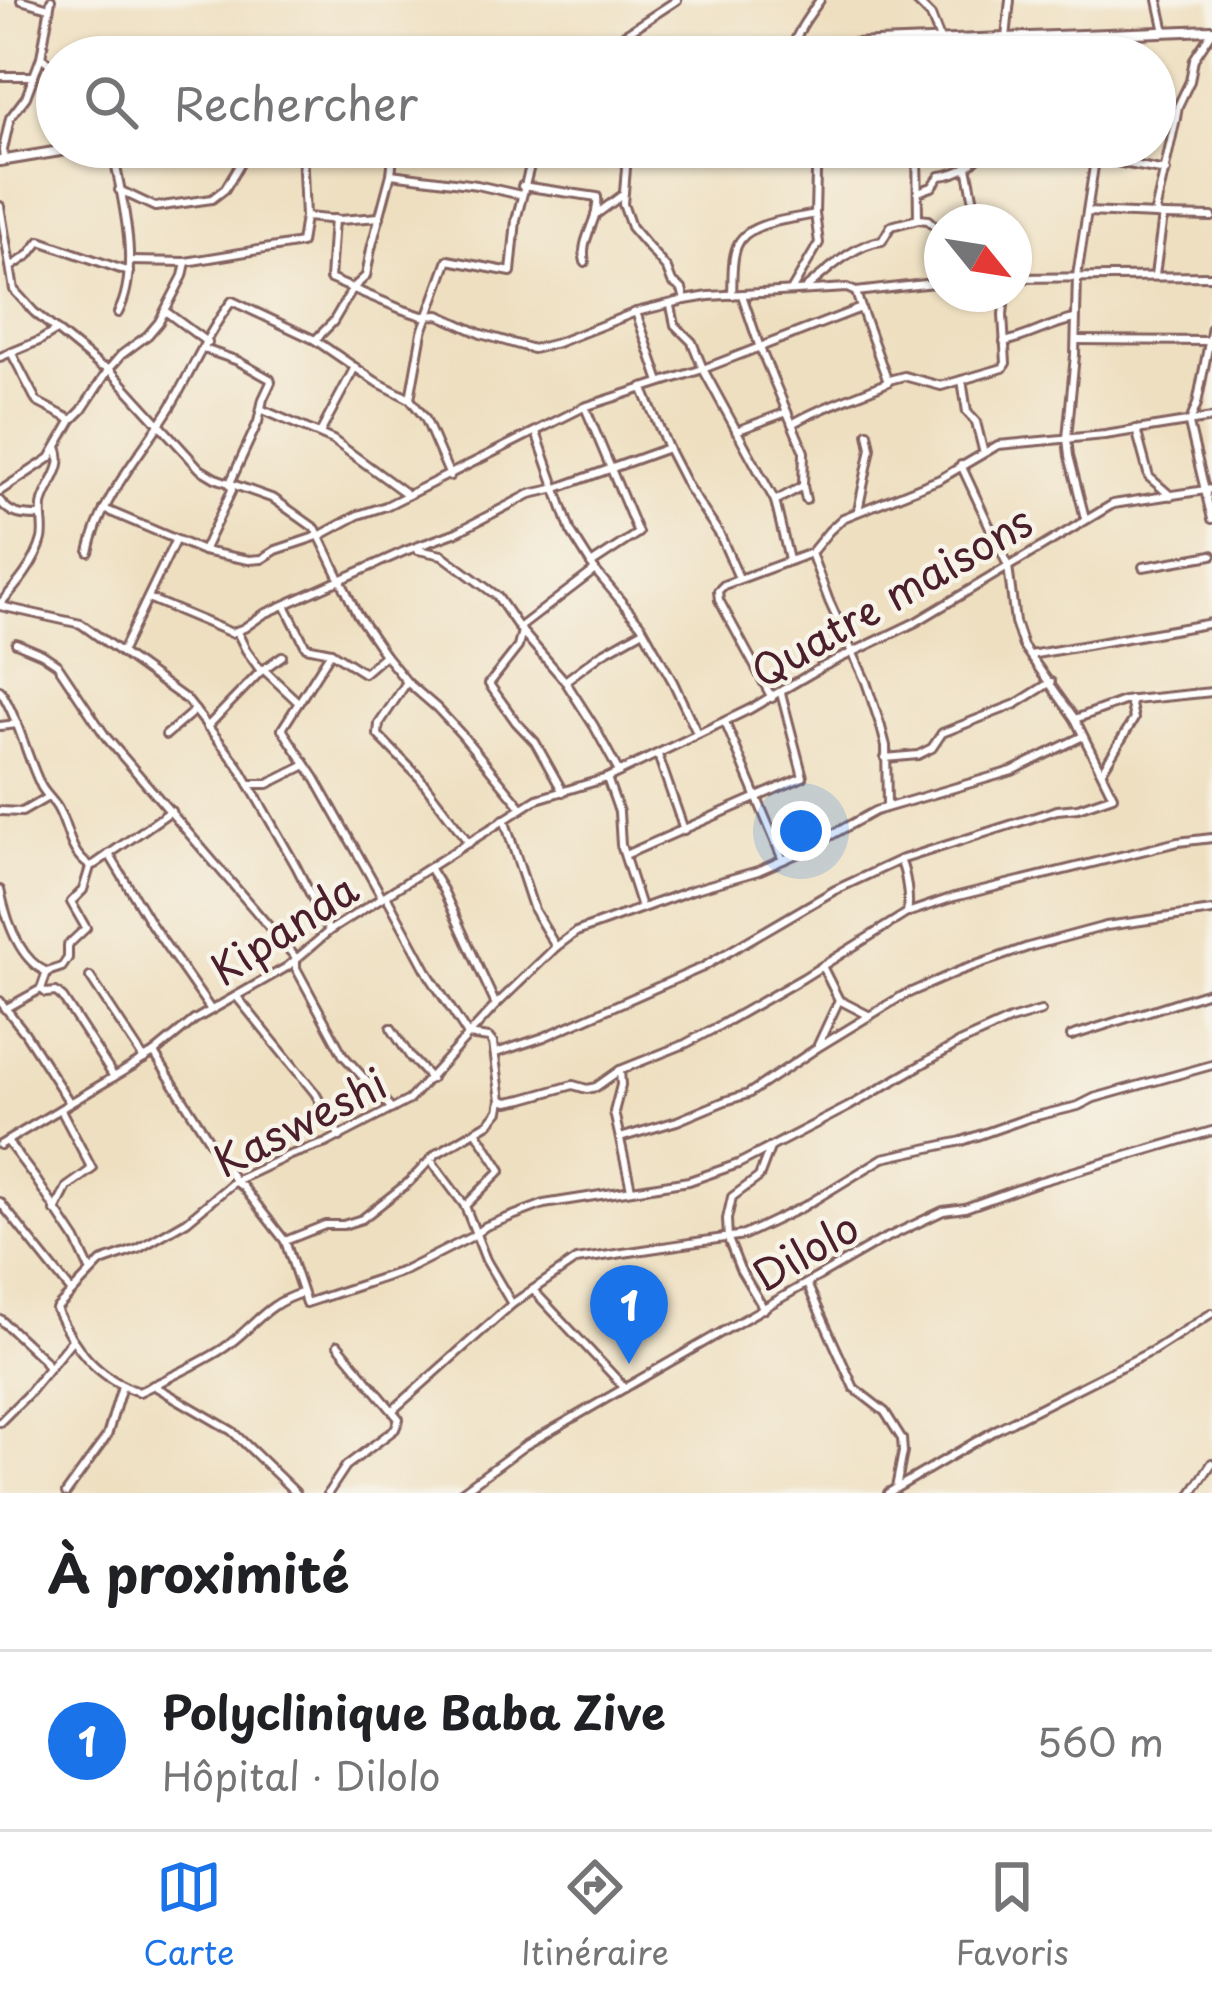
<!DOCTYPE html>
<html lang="fr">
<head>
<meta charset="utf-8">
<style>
  body { margin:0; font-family:"Playpen Sans",sans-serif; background:#f6f6f6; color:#202124 }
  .compass { position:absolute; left:924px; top:204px; width:108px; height:108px; border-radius:50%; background:#fff; box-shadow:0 3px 9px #0004; rotate:120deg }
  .you { position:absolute; left:801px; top:831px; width:42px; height:42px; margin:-30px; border:9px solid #fff; border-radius:50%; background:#1a73e8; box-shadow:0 0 0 18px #1a73e833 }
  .badge { display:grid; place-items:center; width:78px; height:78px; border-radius:50%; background:#1a73e8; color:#fff; font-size:39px; font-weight:700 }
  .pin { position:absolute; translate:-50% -99px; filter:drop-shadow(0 3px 6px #0008) }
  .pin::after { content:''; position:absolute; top:63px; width:42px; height:36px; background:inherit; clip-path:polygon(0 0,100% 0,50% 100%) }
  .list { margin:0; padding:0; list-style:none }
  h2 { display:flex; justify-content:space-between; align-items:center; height:156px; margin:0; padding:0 48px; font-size:51px }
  h2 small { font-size:39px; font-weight:400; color:#757577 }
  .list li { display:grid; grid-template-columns:78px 1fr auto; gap:36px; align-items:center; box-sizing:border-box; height:180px; padding:0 48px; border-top:3px solid #e0e0e0 }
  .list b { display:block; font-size:45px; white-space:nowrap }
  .list p { margin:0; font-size:39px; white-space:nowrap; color:#757577 }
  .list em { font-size:39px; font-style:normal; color:#757577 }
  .icon { flex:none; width:66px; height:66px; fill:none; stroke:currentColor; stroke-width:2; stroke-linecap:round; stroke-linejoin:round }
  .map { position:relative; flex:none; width:1212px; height:1493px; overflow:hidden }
  .search { position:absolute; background:#fff; box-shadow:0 3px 9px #0004; left:36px; right:36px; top:36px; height:132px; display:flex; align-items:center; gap:30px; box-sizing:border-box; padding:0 42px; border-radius:66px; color:#757577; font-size:45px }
  .sheet { height:336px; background:#fff }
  nav { display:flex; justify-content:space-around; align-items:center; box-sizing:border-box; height:168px; border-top:3px solid #e0e0e0; background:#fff; font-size:33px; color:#757577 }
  nav a { display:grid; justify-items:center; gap:6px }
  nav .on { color:#1a73e8 }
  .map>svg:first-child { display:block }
</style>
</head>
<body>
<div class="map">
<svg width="1212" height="1493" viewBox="0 0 1212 1493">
  <rect width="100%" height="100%" fill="#f7f3e8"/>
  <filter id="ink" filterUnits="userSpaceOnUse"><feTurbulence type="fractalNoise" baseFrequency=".00833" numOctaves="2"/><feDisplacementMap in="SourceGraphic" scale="24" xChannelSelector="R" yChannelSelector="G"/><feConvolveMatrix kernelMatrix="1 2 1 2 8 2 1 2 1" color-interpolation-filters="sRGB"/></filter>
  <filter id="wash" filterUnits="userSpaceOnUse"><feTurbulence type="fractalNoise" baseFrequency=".004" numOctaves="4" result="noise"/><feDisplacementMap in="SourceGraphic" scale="48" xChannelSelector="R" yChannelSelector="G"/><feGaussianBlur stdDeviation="2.7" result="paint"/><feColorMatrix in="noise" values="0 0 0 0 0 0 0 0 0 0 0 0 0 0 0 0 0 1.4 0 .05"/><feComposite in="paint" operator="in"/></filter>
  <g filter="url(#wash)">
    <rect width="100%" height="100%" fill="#eedfc0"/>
  </g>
  <g filter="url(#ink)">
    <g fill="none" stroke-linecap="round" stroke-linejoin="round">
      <defs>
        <g id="minor">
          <polyline points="21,0 49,8"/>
          <polyline points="51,0 41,57 57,70"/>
          <polyline points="915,0 931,16 940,39"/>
          <polyline points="1158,0 1165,32"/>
          <polyline points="1006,38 1010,0"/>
          <polyline points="856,44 860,57"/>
          <polyline points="832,45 832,57"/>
          <path d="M793 46C799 28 809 16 820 0"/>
          <polyline points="590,57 677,0"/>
          <polyline points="1074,57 1076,36"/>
          <polyline points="0,76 32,76"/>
          <polyline points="1176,118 1178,106 1190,81 1194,59 1212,32"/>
          <path d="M112 147C121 196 142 267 118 313"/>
          <polyline points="313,147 316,154 322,157 394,155"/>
          <polyline points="623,147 626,168 623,204 631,227 667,269 672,282 682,289 685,300"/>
          <polyline points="1026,147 1030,152 1084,156 1166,171"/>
          <polyline points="4,161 3,150 10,118 26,97 41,57"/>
          <polyline points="967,167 975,207 981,211 989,211 993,222"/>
          <polyline points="391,174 477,185 521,195"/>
          <path d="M522 186 597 197C600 220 579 239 585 262"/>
          <polyline points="119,190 155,207 212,199 225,189 250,147"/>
          <path d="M918 192 932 187 940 176C960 174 975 164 986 147"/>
          <polyline points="0,206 14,290 34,312 100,366 109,369 200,469 215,478 274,499 316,529 357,614 385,655 407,682 437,708 462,735 522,808"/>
          <polyline points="1087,212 1156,215"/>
          <polyline points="598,213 621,196"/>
          <polyline points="1163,216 1212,217"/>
          <polyline points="306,217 339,220 380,217"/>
          <polyline points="334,219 330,279 401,309 422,316 439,315 481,334 533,349 557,343 636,312 685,300 709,296 847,288 856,292 942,282"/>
          <polyline points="918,219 928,220 942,233"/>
          <polyline points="129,261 186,262 301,243 305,217 302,147"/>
          <polyline points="11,267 29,255 40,241 129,272"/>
          <polyline points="1155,275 1163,216 1156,215 1156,208 1176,118 1155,114"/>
          <polyline points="1014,278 1212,276"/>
          <path d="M806 288C828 270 854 244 882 241L891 226 918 219 917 147"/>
          <polyline points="792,289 819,243 815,214 816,173 826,147"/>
          <path d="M732 295C733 280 731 261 737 246 747 221 791 220 815 214"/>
          <polyline points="742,295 760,348 804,452 803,486 806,500"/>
          <polyline points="671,306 675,325 692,342 703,369 775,501 789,560"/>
          <polyline points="165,311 208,343"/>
          <polyline points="636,312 660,382"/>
          <polyline points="1212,327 1197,404 1189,424 1212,519"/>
          <polyline points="315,340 333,322 353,288 366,276 371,249 391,174 394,147"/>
          <polyline points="1076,340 1209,341"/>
          <path d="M1004 342C1029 337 1049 324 1074 319"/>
          <polyline points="11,352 37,402 72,420"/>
          <polyline points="0,357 39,341 57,330"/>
          <polyline points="889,380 904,376 941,386 1003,368 1006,363 1003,315 1005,294"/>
          <polyline points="962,380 967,412 976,422 983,450"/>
          <polyline points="642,387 668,448 688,487 720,535 739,578"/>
          <polyline points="410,399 422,332 448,260 511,272 516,220 535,147"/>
          <polyline points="585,407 638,533 591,564"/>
          <polyline points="263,410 333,440 408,495"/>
          <path d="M792 424C822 406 857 396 888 382L861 308"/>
          <polyline points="1136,429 1149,477 1171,496"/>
          <polyline points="736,431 787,412"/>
          <polyline points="536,432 571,532 595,570 641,625 673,682 697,733"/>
          <polyline points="320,433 355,367"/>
          <polyline points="0,491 50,458 72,420 82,410 109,369 121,355 148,335 159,322 183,276 186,262"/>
          <path d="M0 501C11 516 24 516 41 516"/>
          <polyline points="775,501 803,486"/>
          <polyline points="104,509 203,551 249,560 262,559 276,550 321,535 358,515 386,506 584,407 703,369 861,308 856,292"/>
          <polyline points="858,511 871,448 868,433"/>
          <polyline points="1085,518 1069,456 1067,438 1075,355 1077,276 1095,160"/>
          <polyline points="418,550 442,555 497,596 519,628 565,681 594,726 619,772"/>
          <polyline points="203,551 232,490 230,483 258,422 263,399 271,382 270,379 238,361 204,349"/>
          <path d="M89 552C101 496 142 454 171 406 190 374 209 330 232 301L315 340 375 381 410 399 425 418 450 476"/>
          <polyline points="811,553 829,601 866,682 881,727 886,746 887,805"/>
          <polyline points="1143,567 1212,555"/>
          <polyline points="148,598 227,631 231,633 244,628 264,614 405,551 457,532 530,494 557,488 668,448"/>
          <path d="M0 604C16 586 36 563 42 539 45 526 39 513 43 501 49 482 66 467 57 447"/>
          <polyline points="285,605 306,647 331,652 364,673 385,655"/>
          <polyline points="0,606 81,624 187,700 238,765 296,866 329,931"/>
          <polyline points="519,628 595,570"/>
          <polyline points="522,631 518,647 489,684 516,722 535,742 563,792"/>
          <polyline points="237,632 246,650 261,671"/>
          <polyline points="16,643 42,654 57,664 106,737 296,958 296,968 343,1055 392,1109"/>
          <polyline points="122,651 175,541"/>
          <polyline points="1030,655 1212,623"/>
          <polyline points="263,669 298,702"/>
          <polyline points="565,681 601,654 642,631"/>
          <polyline points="407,682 379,724 378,735 420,778 469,843"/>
          <path d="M0 690C19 720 26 755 41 786 46 795 54 801 58 809 69 829 69 853 90 866L95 864 171 811"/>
          <polyline points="772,698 719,600 718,591 724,585 811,553 829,531 843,518 940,479 998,445 1105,435 1212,418"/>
          <polyline points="1075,719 1124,701 1212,692"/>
          <polyline points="725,722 783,860"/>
          <polyline points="0,726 17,724"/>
          <polyline points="207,727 261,671 282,656"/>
          <polyline points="166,735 195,710"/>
          <polyline points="658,755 684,830"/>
          <polyline points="885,758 918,755 932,748 942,733 1016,704 1051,682"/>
          <polyline points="1102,771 1134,719 1130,700"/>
          <polyline points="607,778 619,812 621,845 641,907"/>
          <polyline points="249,784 268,784 306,765"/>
          <polyline points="0,811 22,812 48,797"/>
          <polyline points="504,819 534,910 556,947"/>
          <polyline points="109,854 151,924 211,1010"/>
          <polyline points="625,855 803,777 781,693"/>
          <path d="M900 860C906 872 910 900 907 913"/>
          <polyline points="430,869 443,890 496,1005"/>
          <path d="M0 890C6 918 19 960 47 972"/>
          <polyline points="822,966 839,1000 870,1016"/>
          <polyline points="90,977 144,1059"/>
          <polyline points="41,989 46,993 56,992 63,998 114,1077"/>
          <polyline points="237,997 315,1093 340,1137"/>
          <polyline points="0,1001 25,1033 70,1103"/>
          <polyline points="5,1009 41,989 47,972 62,967 68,958 68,945 86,928 71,902 83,890 90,867"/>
          <polyline points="391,1028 411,1058 431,1079"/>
          <polyline points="1071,1036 1212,991"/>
          <polyline points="818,1045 839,1000"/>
          <polyline points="154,1053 235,1181 243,1187 285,1241 306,1303 406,1270 471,1237 486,1226 544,1204 689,1181 738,1164 848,1107 959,1043 1010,1020 1041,1011"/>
          <polyline points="496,1053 544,1037 703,967 835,890 900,860 1057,810 1078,808 1113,796 1075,719 1023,646 1015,622 1008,566 961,465"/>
          <polyline points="620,1070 621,1085 614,1112 631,1189"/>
          <polyline points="501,1100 508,1102 523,1099 573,1085 587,1089 596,1087 620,1070 685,1044 717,1027 803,978 907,913 954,897 1178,842 1212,838"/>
          <polyline points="620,1138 677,1121 725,1101 748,1094 817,1048 902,996 959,971 1028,947 1106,926 1212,911"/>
          <polyline points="7,1141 35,1178 76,1240 90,1270"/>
          <polyline points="0,1145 154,1053 194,1020 287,967 329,931 537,799 607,778 750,709 822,667 916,622 1113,504 1212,489"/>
          <polyline points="432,1162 465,1206 486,1260 512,1304"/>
          <polyline points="0,1202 71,1291"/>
          <polyline points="465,1206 501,1170 476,1131"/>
          <polyline points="55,1211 67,1187 92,1169 61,1110"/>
          <polyline points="285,1241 325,1225 343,1225 362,1219 409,1182 436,1154 489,1123 499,1111 501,1100 493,1043 489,1038 468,1035 429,975 387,897 381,895 377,888 315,778 282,729 331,652"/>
          <polyline points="807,1284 854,1388 885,1412 902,1439 903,1452 896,1488"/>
          <polyline points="533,1290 625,1388"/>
          <path d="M302 1293C266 1303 253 1328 224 1348 198 1365 168 1378 139 1392 97 1378 74 1348 56 1309L101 1262 138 1249 187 1221 235 1181 290 1155 326 1143 409 1100 496 1005 556 947 576 932 692 890 758 871 799 853 875 811 1012 771 1083 736"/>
          <polyline points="764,1309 740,1269 728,1239 727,1219 732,1197 759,1177 770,1148"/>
          <polyline points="0,1319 44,1360 48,1367"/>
          <polyline points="153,1385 232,1431 296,1493"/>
          <polyline points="393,1410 512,1304 576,1260 744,1235 803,1207 883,1158 962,1141 1028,1118 1078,1106 1094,1098 1212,1065"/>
          <polyline points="0,1422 27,1395 72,1340"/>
          <polyline points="66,1493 107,1436 122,1386"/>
          <polyline points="328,1493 346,1466 395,1429 399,1419 338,1345"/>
          <polyline points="460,1493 524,1446 880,1241 943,1211 965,1208 1038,1182 1212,1131"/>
          <polyline points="888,1493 999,1428 1154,1350 1212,1313"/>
          <polyline points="1192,1493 1212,1463"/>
        </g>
        <g id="tertiary">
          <polyline points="617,57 696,50 1212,30"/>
          <polyline points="0,161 84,147"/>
        </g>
      </defs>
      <use href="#minor" stroke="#83625f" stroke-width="12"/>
      <use href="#tertiary" stroke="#83625f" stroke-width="14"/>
      <use href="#minor" stroke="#fff" stroke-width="6"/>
      <use href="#tertiary" stroke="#fff" stroke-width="8"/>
    </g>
  </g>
  <g text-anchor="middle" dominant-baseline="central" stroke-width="9" stroke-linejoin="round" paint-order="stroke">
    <g font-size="42" fill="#4a1f2b" stroke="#f7f3e8">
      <text transform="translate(891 595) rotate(-30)">Quatre maisons</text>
      <text transform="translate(283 928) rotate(-33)">Kipanda</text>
      <text transform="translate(299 1121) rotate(-27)">Kasweshi</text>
      <text transform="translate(805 1250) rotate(-30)">Dilolo</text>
    </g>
  </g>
</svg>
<svg class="compass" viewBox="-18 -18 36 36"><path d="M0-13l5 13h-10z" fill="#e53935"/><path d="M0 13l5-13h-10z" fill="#757577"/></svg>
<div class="you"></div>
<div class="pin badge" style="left:629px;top:1364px">1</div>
<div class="search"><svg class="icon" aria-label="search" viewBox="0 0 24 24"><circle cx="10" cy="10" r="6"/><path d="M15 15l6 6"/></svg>Rechercher</div>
</div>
<section class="sheet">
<h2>À proximité<small></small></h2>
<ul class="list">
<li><span class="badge">1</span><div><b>Polyclinique Baba Zive</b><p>Hôpital · Dilolo</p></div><em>560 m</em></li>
</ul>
</section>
<nav>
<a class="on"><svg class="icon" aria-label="map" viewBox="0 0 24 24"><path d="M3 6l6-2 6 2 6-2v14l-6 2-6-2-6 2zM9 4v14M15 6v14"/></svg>Carte</a>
<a><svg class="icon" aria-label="directions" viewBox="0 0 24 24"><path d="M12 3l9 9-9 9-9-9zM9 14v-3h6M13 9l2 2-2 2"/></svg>Itinéraire</a>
<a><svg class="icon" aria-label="saved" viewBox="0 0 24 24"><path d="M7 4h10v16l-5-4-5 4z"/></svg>Favoris</a>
</nav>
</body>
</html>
